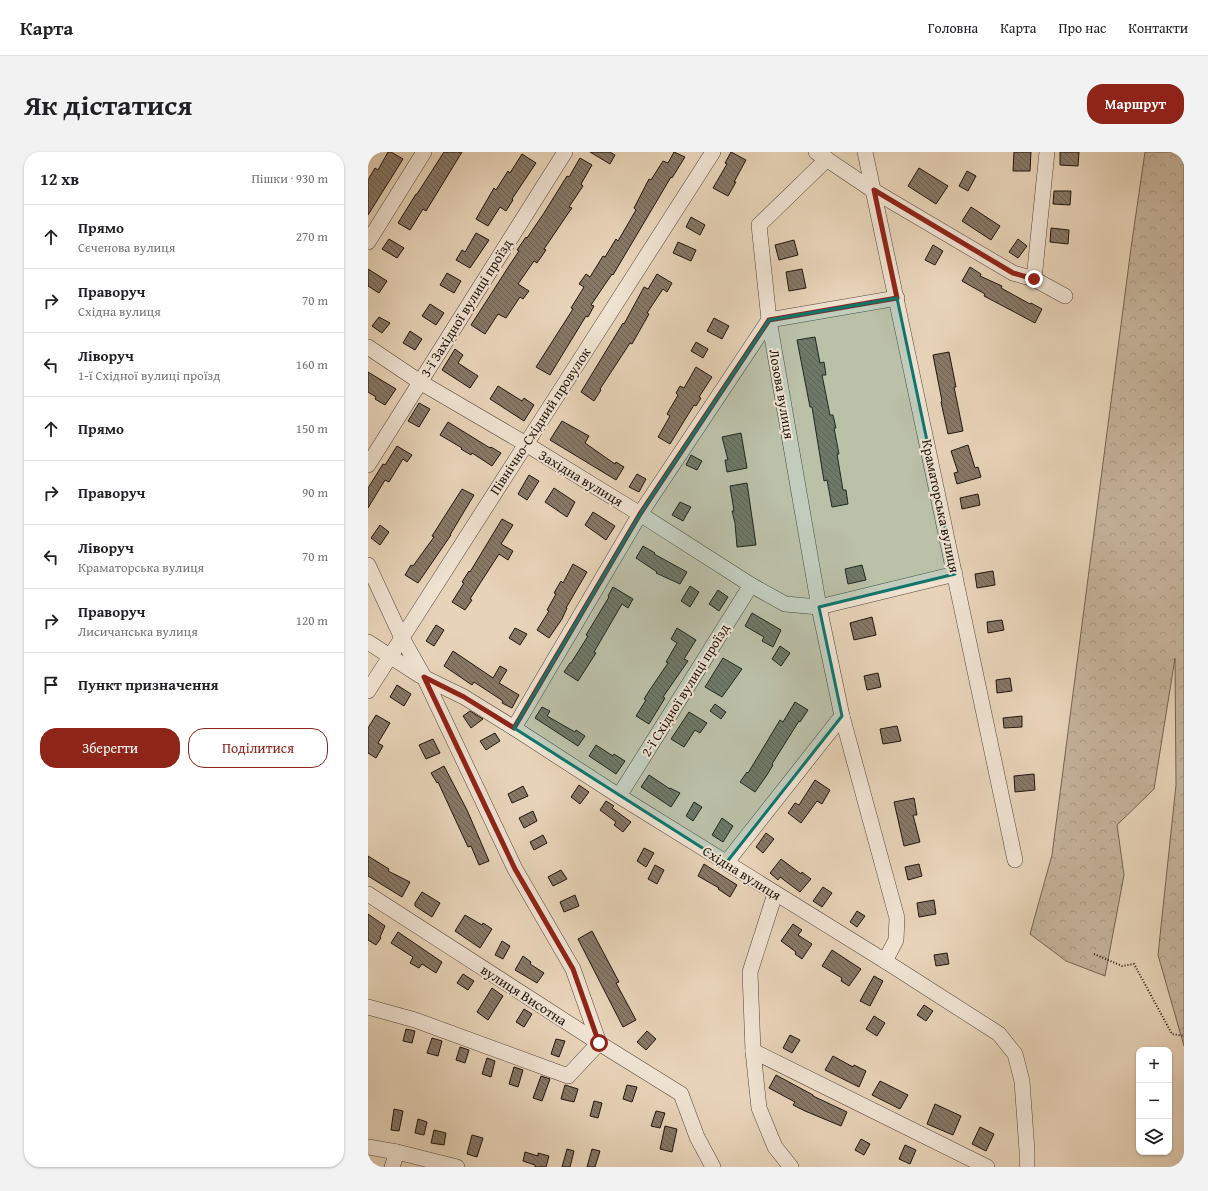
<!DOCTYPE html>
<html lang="uk">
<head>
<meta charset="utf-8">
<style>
  body { margin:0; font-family:"Gentium Book Plus",serif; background:#f2f2f2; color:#202124 }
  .controls { position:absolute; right:12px; bottom:12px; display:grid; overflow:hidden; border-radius:8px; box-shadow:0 1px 3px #0004 }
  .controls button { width:36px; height:36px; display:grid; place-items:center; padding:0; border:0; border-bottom:1px solid #e0e0e0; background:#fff; color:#202124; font:20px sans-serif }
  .stop { position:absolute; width:12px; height:12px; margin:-9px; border:3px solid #8f2418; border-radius:50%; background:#fff }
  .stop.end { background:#8f2418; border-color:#fff; box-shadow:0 1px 4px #0008 }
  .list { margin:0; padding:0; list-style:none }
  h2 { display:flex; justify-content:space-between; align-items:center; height:52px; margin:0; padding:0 16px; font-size:17px }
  h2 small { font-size:13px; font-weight:400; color:#757577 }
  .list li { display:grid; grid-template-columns:26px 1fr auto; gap:12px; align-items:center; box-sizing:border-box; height:64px; padding:0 16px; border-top:1px solid #e0e0e0 }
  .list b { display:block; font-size:15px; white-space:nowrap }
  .list p { margin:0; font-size:13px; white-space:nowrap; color:#757577 }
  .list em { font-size:13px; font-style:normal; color:#757577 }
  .actions { display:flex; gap:8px; padding:12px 16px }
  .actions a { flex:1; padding:9px 0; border:1px solid #8f2418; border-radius:16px; text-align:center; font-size:14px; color:#8f2418 }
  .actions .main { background:#8f2418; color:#fff }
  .icon { flex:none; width:22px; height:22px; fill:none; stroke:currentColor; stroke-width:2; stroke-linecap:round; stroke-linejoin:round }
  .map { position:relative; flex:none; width:816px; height:1015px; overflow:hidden; border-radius:16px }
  header { display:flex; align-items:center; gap:24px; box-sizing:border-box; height:56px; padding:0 20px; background:#fff; border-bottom:1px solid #e0e0e0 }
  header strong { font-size:19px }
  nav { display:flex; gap:22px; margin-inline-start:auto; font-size:14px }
  .intro { display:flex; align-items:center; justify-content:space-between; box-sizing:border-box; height:96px; padding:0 24px }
  h1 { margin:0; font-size:28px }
  .button { padding:10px 18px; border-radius:16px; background:#8f2418; color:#fff; font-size:14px; font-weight:700 }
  main { display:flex; gap:24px; padding:0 24px }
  aside { flex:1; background:#fff; border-radius:16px; box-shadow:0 1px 3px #0004 }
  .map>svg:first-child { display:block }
</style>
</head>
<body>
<header>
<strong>Карта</strong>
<nav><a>Головна</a><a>Карта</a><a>Про нас</a><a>Контакти</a></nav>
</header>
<div class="intro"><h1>Як дістатися</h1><a class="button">Маршрут</a></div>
<main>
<aside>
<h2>12 хв<small>Пішки · 930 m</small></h2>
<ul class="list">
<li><svg class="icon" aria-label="ahead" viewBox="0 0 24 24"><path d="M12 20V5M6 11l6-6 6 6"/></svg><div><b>Прямо</b><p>Сєченова вулиця</p></div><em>270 m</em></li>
<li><svg class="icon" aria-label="right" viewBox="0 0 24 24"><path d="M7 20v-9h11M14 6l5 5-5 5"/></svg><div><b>Праворуч</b><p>Східна вулиця</p></div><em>70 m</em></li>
<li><svg class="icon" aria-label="left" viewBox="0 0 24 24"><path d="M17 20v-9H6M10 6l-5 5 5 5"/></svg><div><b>Ліворуч</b><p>1-ї Східної вулиці проїзд</p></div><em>160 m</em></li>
<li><svg class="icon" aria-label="ahead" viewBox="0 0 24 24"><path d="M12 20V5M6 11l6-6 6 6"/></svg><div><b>Прямо</b></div><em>150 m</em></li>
<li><svg class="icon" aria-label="right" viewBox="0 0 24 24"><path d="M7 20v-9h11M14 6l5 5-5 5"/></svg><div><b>Праворуч</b></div><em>90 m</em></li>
<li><svg class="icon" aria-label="left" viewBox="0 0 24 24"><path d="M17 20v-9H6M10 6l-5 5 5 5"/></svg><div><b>Ліворуч</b><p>Краматорська вулиця</p></div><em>70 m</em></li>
<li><svg class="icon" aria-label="right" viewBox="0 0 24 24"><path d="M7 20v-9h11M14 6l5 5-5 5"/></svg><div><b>Праворуч</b><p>Лисичанська вулиця</p></div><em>120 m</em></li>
<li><svg class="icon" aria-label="arrive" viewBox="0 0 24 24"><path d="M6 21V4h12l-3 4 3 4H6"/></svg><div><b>Пункт призначення</b></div></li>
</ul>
<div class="actions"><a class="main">Зберегти</a><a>Поділитися</a></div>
</aside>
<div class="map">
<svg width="816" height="1015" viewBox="0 0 816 1015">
  <defs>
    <pattern id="forest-crowns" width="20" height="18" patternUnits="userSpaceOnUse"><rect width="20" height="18" fill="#c5b39b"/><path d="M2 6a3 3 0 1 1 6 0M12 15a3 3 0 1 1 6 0" fill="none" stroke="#a99984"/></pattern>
    <pattern id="building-back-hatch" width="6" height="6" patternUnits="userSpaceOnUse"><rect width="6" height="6" fill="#877866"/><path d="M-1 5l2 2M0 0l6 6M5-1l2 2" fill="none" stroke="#6e6152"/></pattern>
  </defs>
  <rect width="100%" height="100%" fill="#e7d3b8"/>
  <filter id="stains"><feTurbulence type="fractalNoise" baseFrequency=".005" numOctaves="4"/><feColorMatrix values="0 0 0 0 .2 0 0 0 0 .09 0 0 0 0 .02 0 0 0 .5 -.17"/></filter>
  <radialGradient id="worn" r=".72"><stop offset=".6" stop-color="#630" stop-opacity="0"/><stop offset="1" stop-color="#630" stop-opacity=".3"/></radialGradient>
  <polygon fill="url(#forest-crowns)" stroke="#726454" points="777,0 816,0 816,894 790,803 808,633 807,506 786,637 749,673 756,723 737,824 698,809 662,782 684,703 763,96"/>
  <g fill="url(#building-back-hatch)" stroke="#20160d">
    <polygon points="20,0 23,0 35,7 0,63 0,28 7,16 10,18"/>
    <polygon points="76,0 94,0 58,59 55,57 42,78 30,71 48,42 49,42"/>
    <polygon points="222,0 242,0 247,3 242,12"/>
    <polygon points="306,0 317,5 304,26 303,25 245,123 244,122 223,153 226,154 220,165 218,164 182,223 168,215 205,157 203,156 216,135 211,132 218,122 222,125 235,104 237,105 248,87 250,89 268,58 266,56 281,27 283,28 295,9 300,11"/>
    <polygon points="363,0 378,8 366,30 368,30 360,44 345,36 359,12 357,11"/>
    <polygon points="646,0 663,0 662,19 645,19"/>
    <polygon points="692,0 711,0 710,14 692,13"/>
    <polygon points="154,2 168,11 144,47 145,48 138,59 132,55 120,74 108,67 126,36 128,38 140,19 142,21"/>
    <polygon points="212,6 224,13 213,32 215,34 201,55 204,56 199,63 176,97 178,98 169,111 166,109 150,132 161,139 155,147 152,145 138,166 130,162 117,182 103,173 141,114 151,99 149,98 158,85 159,86 176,61 199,24 201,25"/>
    <polygon points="551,16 580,34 568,52 540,34"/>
    <polygon points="599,19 608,24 600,39 591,34"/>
    <polygon points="686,39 703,39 702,53 685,52"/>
    <polygon points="603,55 632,74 623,88 594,69"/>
    <polygon points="323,65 337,73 332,83 318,75"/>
    <polygon points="683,76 701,78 700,92 682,90"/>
    <polygon points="108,81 121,88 102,116 88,108 94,98 97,100"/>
    <polygon points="21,87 36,96 29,106 14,97"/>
    <polygon points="650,87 659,94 650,106 641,100"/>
    <polygon points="426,88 430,103 411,108 407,93"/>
    <polygon points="310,90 328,98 323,109 305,101"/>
    <polygon points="565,93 575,99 567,113 557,108"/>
    <polygon points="602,115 613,122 612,124 634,134 633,136 662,152 663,151 674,157 667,171 616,144 617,142 594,129"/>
    <polygon points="0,117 19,129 11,141 0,134"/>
    <polygon points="434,117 438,136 421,139 418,120"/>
    <polygon points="79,121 93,129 86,141 72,133"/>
    <polygon points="289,122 304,131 299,140 295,137 279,161 281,162 264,192 262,191 249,211 232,237 233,238 226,249 213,240 255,171 256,172 276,135 280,137"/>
    <polygon points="62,152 76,161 68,173 54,164"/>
    <polygon points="11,165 22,171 14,181 4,174"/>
    <polygon points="346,166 361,174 354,187 339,179"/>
    <polygon points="42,179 54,187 47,198 35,191"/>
    <polygon points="447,185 452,211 456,210 458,223 454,223 462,263 465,263 468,276 466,276 471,302 469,302 475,338 478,338 480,352 464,355 459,328 456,329 444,255 442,255 429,188"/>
    <polygon points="328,190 340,197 335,206 323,199"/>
    <polygon points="87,197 95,203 90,211 110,224 102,236 74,218"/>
    <polygon points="581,200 588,235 586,235 595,279 580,282 573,250 574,249 565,203"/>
    <polygon points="328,215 344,225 331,245 333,246 328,254 326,253 302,292 290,285 302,264 299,262 310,243 308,241 312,234 316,236"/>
    <polygon points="0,220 28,237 17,253 7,247 8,245 0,240"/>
    <polygon points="130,234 154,249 156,246 166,253 156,269 122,247"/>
    <polygon points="51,251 62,257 51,275 40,269"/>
    <polygon points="194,269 221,284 217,291 247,312 248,310 256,315 248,328 182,288"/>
    <polygon points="80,270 122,296 123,295 133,301 124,314 104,301 103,303 93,297 94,296 72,283"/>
    <polygon points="373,281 379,316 359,320 357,308 360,308 354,285"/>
    <polygon points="600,293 607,316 610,315 613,325 589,332 586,321 590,320 583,299"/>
    <polygon points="29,294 44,303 39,310 35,307 21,330 17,328 0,356 0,336 15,312 17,313"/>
    <polygon points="323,303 334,309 329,318 318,313"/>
    <polygon points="269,322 278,327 271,340 261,335"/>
    <polygon points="161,323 171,329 159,348 150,342"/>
    <polygon points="379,331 388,393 369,395 367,371 364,359 366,359 362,334"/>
    <polygon points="186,336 207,350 199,365 177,350"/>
    <polygon points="94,337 106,343 82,383 83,383 50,431 37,423 43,413 45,414 66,385 64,384"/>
    <polygon points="610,342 612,353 594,357 592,346"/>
    <polygon points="312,350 323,355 315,369 304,363"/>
    <polygon points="225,360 247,374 238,388 217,373"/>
    <polygon points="134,367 145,373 133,392 145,399 140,408 131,402 102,447 104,448 97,458 84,450 96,431 94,430 101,419 102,420"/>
    <polygon points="12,373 21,380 12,393 3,386"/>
    <polygon points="275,394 287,401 286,402 319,420 312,432 288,421 289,420 268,406"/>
    <polygon points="205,412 219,420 198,456 199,456 194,467 181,486 169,478 181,459 179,458 188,442 186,441 193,429 195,431"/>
    <polygon points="494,413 498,428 480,432 477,417"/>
    <polygon points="625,419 627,433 609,436 607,422"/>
    <polygon points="322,434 331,440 322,455 313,449"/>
    <polygon points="245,435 265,447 260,456 254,452 226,500 228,501 210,529 196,520 202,511 203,511 220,484 218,483 241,445 240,444"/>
    <polygon points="350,438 360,445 351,459 341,452"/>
    <polygon points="384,461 413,478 405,495 394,489 396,485 377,474"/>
    <polygon points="504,465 508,483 486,488 482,471"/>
    <polygon points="634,468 636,478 620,481 619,470"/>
    <polygon points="68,473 76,478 66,494 58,489"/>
    <polygon points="147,476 159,482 152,493 141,486"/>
    <polygon points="309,476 328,488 316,507 320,509 295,545 297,546 281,572 268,564 278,548 276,547 281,539 300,511 298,510 309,491 303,487"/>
    <polygon points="412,494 422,501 413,514 404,507"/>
    <polygon points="85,499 125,526 132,514 139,518 131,531 151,543 144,556 134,551 135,549 106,530 104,533 76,514"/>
    <polygon points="355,506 374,517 354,545 337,535"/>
    <polygon points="510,521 513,535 499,538 496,524"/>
    <polygon points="642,526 644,539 629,541 628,528"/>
    <polygon points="29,533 43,542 36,554 22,545"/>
    <polygon points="427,550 440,558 432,570 431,569 404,612 405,613 399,623 387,640 372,630 379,620 380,621 412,568 415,570"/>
    <polygon points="347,552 358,560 353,567 342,559"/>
    <polygon points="174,555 182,559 179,564 207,580 208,578 217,584 210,594 167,566"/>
    <polygon points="102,559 115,567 103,576 95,564"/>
    <polygon points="321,560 339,571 332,581 327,578 316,595 303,587"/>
    <polygon points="8,563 22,571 10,591 15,594 8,606 0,601 0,576"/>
    <polygon points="654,564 654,575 636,576 635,566"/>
    <polygon points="529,574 533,589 515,592 512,577"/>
    <polygon points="127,581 132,589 118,598 112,589"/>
    <polygon points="65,587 72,601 58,607 51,593"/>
    <polygon points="228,593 245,604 246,602 257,609 248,622 221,604"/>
    <polygon points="76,614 99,658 121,709 111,713 103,694 100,695 70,630 69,631 63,621"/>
    <polygon points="666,622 667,638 647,640 646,624"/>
    <polygon points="281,623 302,637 302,636 312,641 303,655 273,635"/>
    <polygon points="447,628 462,638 454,652 449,649 433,671 420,661 427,651 431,653"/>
    <polygon points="211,633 221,640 212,652 203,645"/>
    <polygon points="155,634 160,644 144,651 140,642"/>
    <polygon points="546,646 549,663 545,663 552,690 536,694 526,650"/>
    <polygon points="238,649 246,654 244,656 263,670 255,680 246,673 248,670 232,658"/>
    <polygon points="326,650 334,655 325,669 318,664"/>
    <polygon points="165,659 169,669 156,676 151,666"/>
    <polygon points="354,666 365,674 355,690 344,683"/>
    <polygon points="398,681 406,687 395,701 388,695"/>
    <polygon points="175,683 179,691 166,698 162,690"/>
    <polygon points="276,696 286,701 278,715 269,709"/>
    <polygon points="0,704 21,717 20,719 42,730 34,745 0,724"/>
    <polygon points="413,707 433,722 434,720 443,727 432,740 412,725 410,728 402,721"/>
    <polygon points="336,712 369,733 362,745 350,737 351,736 330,724"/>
    <polygon points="551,712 554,724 540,728 537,715"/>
    <polygon points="287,713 296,718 289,732 280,727"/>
    <polygon points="193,718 199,727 185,734 180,725"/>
    <polygon points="455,735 464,741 454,755 445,749"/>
    <polygon points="54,740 72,751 64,765 47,754 47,751"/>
    <polygon points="207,743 211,754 196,760 192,750"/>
    <polygon points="566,748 568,762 551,765 549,751"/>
    <polygon points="489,759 497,764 489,775 482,770"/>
    <polygon points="0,762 17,774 12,785 13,786 8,793 0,788"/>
    <polygon points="97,763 114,773 115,771 124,777 112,796 87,779"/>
    <polygon points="425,772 434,778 430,783 444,792 434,807 427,802 428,800 413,789"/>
    <polygon points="224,779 251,830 248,831 268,868 255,875 210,787"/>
    <polygon points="30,780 74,810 68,821 54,812 51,816 42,811 45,805 23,791"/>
    <polygon points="134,789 142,794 135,807 127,803"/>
    <polygon points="464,798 493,817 481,834 473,829 474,826 454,814"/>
    <polygon points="579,801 581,812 568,814 566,803"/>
    <polygon points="155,804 163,810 162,812 176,821 169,831 147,818"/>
    <polygon points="95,822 106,829 100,838 89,831"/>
    <polygon points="506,824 515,829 502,854 492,849"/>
    <polygon points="124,836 135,844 120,868 109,860"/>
    <polygon points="556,853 565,859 558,869 549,863"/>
    <polygon points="156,857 164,862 156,875 148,870"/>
    <polygon points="506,864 517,871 509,884 498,877"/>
    <polygon points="38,877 47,879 44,891 35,889"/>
    <polygon points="279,879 288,887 278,898 269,890"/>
    <polygon points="422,883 432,888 424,901 415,896"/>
    <polygon points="64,886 74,889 70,904 59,901"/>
    <polygon points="188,887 197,889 191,905 183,902"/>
    <polygon points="92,895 101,898 97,911 88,908"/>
    <polygon points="465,904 485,915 486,913 498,919 491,935 457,918"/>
    <polygon points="119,906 127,909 123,925 114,922"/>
    <polygon points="146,915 155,918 150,935 141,932"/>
    <polygon points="408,923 445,943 445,944 479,960 473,974 437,959 425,953 427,950 401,936"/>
    <polygon points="173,924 182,927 174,949 165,946"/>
    <polygon points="512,929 540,943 532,957 504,943"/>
    <polygon points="197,933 210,937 206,950 193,947"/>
    <polygon points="259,933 269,935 264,950 255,947"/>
    <polygon points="226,949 234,951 230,966 222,964"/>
    <polygon points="567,952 593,964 585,983 559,972"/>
    <polygon points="26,957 35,959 31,979 23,978"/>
    <polygon points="288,959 297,961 292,976 283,974"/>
    <polygon points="50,967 59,970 56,983 47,981"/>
    <polygon points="297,974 309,977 304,1000 292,997"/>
    <polygon points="612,975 626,982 618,999 604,992"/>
    <polygon points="66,978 78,981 76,993 63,991"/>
    <polygon points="104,983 115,986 109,1005 99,1002"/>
    <polygon points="493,987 502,992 496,1003 487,998"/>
    <polygon points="537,993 548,998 542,1012 531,1007"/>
    <polygon points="199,997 206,999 202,1015 194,1015"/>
    <polygon points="224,997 232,999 227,1015 219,1015"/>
    <polygon points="157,1000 170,1004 170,1001 181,1004 178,1015 167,1015 167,1013 155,1009"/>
  </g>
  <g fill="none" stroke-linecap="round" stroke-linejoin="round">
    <defs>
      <g id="minor">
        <polyline points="448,0 506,39 645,121 666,127 697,144"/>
        <polyline points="497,0 647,708"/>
        <polyline points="459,7 391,73 401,168 451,455 474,564 529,766 528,788 517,809"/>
        <polyline points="0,90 56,0"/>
        <polyline points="666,127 679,0"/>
        <polyline points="0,195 52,230 158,292 272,362 383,433 417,452 451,455 587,422"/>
        <polyline points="0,313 197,0"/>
        <polyline points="0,413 34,486 56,525 147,717 205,817 231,891 200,924 47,868 0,855"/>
        <polyline points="0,490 51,523 96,545 146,576 251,644 517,809 631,882 647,902 654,929 659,999 659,1015"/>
        <polyline points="0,539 345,0"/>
        <polyline points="146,576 272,362 401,168 529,146"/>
        <polyline points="251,644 383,433"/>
        <polyline points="358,711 474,564"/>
        <polyline points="0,742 231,891 313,942 329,985 345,1015"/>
        <polyline points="407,742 382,820 385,899 391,956 407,995 423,1015"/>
        <polyline points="385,899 619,1015"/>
        <polyline points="0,995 29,1000 89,1015"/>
        <polyline points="24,1015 29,1000"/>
      </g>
    </defs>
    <use href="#minor" stroke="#524538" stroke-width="16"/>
    <polyline stroke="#20160d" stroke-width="2" stroke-dasharray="1 2" stroke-linecap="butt" points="726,802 754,814 766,812 804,882 816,884"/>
    <use href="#minor" stroke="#efe2d1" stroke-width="15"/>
  </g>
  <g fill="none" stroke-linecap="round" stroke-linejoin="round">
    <polyline stroke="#8f2418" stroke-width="5" points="231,891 205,817 147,717 56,525 96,545 146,576 272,362 401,168 529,146 506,38 645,121 666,127"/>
  </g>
  <path fill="#0f766e" fill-opacity="0.2" stroke="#0f766e" stroke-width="3" stroke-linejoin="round" d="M529 146 587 422 451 455 474 564 358 711 146 576 272 362 401 168Z"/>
  <g text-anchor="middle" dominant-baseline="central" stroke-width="4" stroke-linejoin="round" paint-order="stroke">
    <g font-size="14" fill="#20160d" stroke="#efe2d1">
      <text transform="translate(98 156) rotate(-58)">3-ї Західної вулиці проїзд</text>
      <text transform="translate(414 242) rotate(80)">Лозова вулиця</text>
      <text transform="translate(172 269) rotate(-57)">Північно-Східний провулок</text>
      <text transform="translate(213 326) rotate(31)">Західна вулиця</text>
      <text transform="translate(573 354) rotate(78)">Краматорська вулиця</text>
      <text transform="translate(317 538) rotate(-58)">2-ї Східної вулиці проїзд</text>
      <text transform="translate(374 721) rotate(32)">Східна вулиця</text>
      <text transform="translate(156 843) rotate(33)">вулиця Висотна</text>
    </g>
  </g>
  <rect width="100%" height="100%" filter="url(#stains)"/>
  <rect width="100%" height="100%" fill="url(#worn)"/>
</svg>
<div class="controls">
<button>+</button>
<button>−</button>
<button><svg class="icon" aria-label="layers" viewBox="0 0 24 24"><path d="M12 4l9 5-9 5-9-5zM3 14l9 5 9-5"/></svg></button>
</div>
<div class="stop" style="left:231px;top:891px"></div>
<div class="stop end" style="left:666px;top:127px"></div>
</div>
</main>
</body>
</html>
